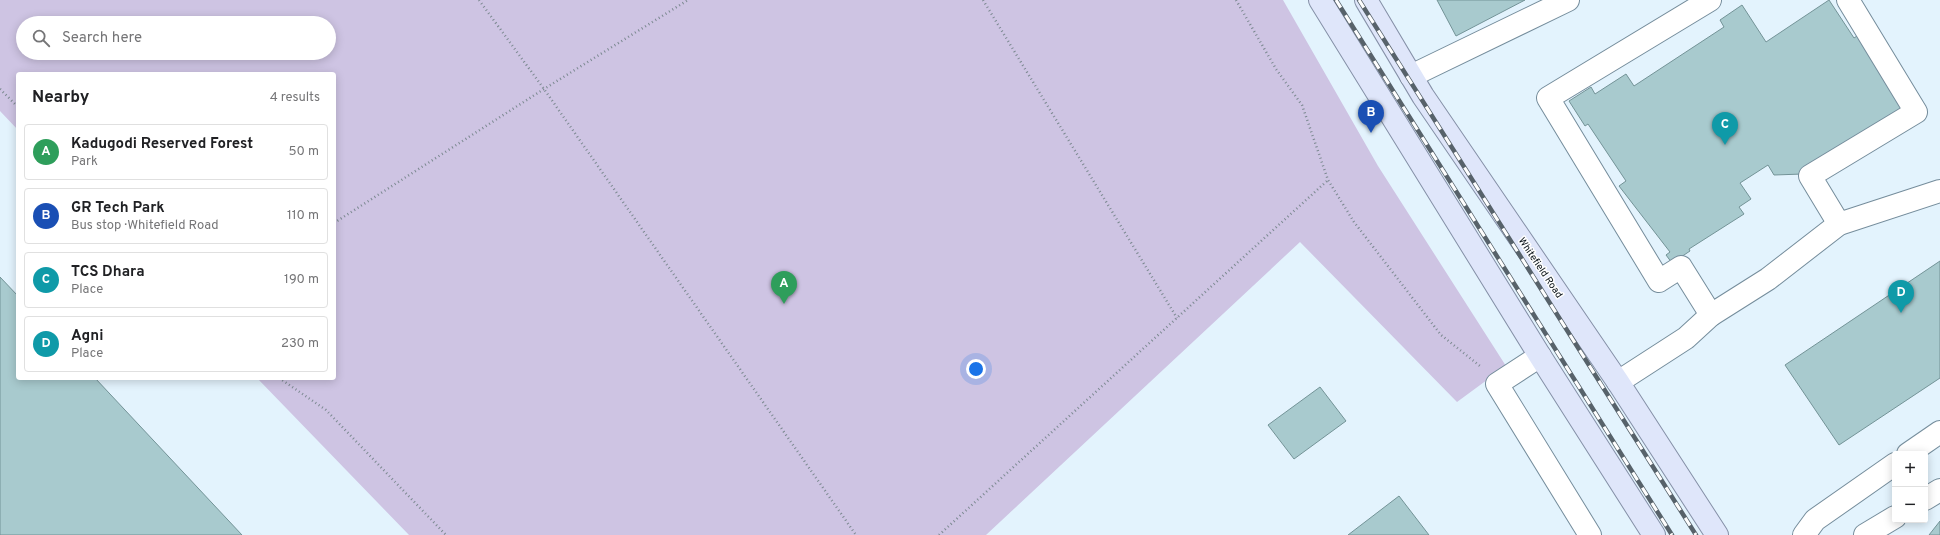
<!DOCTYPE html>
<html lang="en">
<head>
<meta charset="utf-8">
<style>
  body { margin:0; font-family:Overpass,sans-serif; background:#f2f2f2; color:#202124 }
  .controls { position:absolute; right:12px; bottom:12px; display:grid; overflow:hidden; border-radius:4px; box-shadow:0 2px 10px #0003 }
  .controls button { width:36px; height:36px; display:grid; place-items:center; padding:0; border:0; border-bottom:1px solid #e0e0e0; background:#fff; color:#202124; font:20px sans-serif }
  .you { position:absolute; left:976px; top:369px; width:14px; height:14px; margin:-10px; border:3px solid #fff; border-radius:50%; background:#1a73e8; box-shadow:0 0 0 6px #1a73e833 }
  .badge { display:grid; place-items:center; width:26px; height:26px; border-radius:50%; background:#926411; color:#fff; font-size:13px; font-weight:700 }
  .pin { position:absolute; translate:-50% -33px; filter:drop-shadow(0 1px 2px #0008) }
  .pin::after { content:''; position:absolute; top:21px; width:14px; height:12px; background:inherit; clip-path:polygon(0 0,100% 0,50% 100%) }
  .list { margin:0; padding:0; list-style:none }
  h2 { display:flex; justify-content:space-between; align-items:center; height:52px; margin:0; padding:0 16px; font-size:17px }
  h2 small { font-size:13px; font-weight:400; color:#757577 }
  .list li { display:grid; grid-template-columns:26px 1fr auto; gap:12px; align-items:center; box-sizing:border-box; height:56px; margin:0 8px 8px; padding:0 8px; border:1px solid #e0e0e0; border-radius:4px }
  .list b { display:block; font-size:15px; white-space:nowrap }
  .list p { margin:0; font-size:13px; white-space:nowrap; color:#757577 }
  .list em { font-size:13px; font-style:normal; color:#757577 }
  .icon { flex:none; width:22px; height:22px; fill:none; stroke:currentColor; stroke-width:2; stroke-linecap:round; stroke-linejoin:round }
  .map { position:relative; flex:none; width:1940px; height:535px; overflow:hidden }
  .search { position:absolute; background:#fff; box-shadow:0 2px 10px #0003; left:16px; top:16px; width:320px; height:44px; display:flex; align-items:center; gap:10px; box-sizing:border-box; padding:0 14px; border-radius:22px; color:#757577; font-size:15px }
  .panel { position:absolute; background:#fff; box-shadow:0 2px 10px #0003; left:16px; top:72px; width:320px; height:308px; border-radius:4px }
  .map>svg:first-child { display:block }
</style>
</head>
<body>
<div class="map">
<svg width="1940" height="535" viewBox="0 0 1940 535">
  <rect width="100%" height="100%" fill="#e3f3fd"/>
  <path fill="#cec4e3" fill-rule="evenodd" d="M0 0H1283L1378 166 1506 366 1457 402 1300 242 986 535H409L257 378H334V74H18V130L0 111ZM23 23H329V53H23Z"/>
  <g fill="#a8cace" stroke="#739397">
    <polygon points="1437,0 1525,0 1456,36"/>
    <polygon points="1829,0 1854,38 1860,34 1907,106 1803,174 1774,175 1768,165 1740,183 1751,199 1739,207 1744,214 1689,249 1690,251 1672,263 1666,255 1670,252 1619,186 1626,181 1588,124 1585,126 1569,101 1591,87 1595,94 1626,74 1634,86 1724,27 1720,20 1742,5 1766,42"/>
    <polygon points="1940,261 1940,378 1839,445 1785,365"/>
    <polygon points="0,277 18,296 18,378 95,378 242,535 0,535"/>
    <polygon points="1320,387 1346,421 1294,459 1268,425"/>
    <polygon points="1399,496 1429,535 1348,535"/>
    <polygon points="1940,521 1940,535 1929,535"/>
  </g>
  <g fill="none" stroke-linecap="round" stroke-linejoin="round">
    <defs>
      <g id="minor">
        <polyline points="1710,0 1548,98 1659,281 1681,267 1711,315"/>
        <polyline points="1411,76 1568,0"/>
        <polyline points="1839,224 1810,176 1916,112 1848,0"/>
        <polyline points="1540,356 1497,384 1590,535"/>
        <polyline points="1618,382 1686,338 1711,315 1768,279 1839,224 1940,191"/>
        <polyline points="1908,454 1940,432"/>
        <polyline points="1925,499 1940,490"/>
        <polyline points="1804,535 1815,520 1895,464"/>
        <polyline points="1865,535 1895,517"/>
      </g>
      <g id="major">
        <polyline points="1320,0 1540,356 1654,535"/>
        <polyline points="1366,0 1423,96 1618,382 1717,535"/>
      </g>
    </defs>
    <use href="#minor" stroke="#758d9c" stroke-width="24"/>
    <use href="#major" stroke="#8590a7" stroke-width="24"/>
    <g stroke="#7c8991" stroke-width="2.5" stroke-dasharray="1 3" stroke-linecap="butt">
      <polyline points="479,0 544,89 856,535"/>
      <polyline points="983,0 1177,318"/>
      <polyline points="1236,0 1276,69 1302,105 1328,180 1354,222 1441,335 1480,366"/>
      <polyline points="0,89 18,107"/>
      <polyline points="334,223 544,89 688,0"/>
      <polyline points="279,378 326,410 446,535"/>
      <polyline points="939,535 1328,180"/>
    </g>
    <use href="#minor" stroke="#fff" stroke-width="22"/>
    <use href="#major" stroke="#dfe6fa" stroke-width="22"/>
    <defs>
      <g id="rail">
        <polyline points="1336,0 1672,535"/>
        <polyline points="1359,0 1696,535"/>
      </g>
    </defs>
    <use href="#rail" stroke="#57626a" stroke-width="4.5"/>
    <use href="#rail" stroke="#fefefe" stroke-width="3" stroke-dasharray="9" stroke-linecap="butt"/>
  </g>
  <g text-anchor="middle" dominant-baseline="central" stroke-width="3" stroke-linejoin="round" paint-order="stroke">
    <g font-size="10" fill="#060f15" stroke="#fefefe">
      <text transform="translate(1540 268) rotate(56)">Whitefield Road</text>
    </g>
  </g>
</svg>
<div class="controls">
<button>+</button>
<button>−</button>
</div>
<div class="you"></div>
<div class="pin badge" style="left:784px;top:304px;background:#2e9e5b">A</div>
<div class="pin badge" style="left:1371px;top:133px;background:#1a4fb4">B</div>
<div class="pin badge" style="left:1725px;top:145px;background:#0f9aa8">C</div>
<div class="pin badge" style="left:1901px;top:313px;background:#0f9aa8">D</div>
<div class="search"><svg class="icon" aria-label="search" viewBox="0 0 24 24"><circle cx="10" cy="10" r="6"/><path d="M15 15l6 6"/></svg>Search here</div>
<section class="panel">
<h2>Nearby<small>4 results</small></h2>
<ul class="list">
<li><span class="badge" style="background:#2e9e5b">A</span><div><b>Kadugodi Reserved Forest</b><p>Park</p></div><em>50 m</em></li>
<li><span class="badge" style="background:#1a4fb4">B</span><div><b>GR Tech Park</b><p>Bus stop · Whitefield Road</p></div><em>110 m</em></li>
<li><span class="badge" style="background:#0f9aa8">C</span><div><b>TCS Dhara</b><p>Place</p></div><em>190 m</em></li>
<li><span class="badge" style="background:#0f9aa8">D</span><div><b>Agni</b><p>Place</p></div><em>230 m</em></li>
</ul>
</section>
</div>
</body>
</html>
